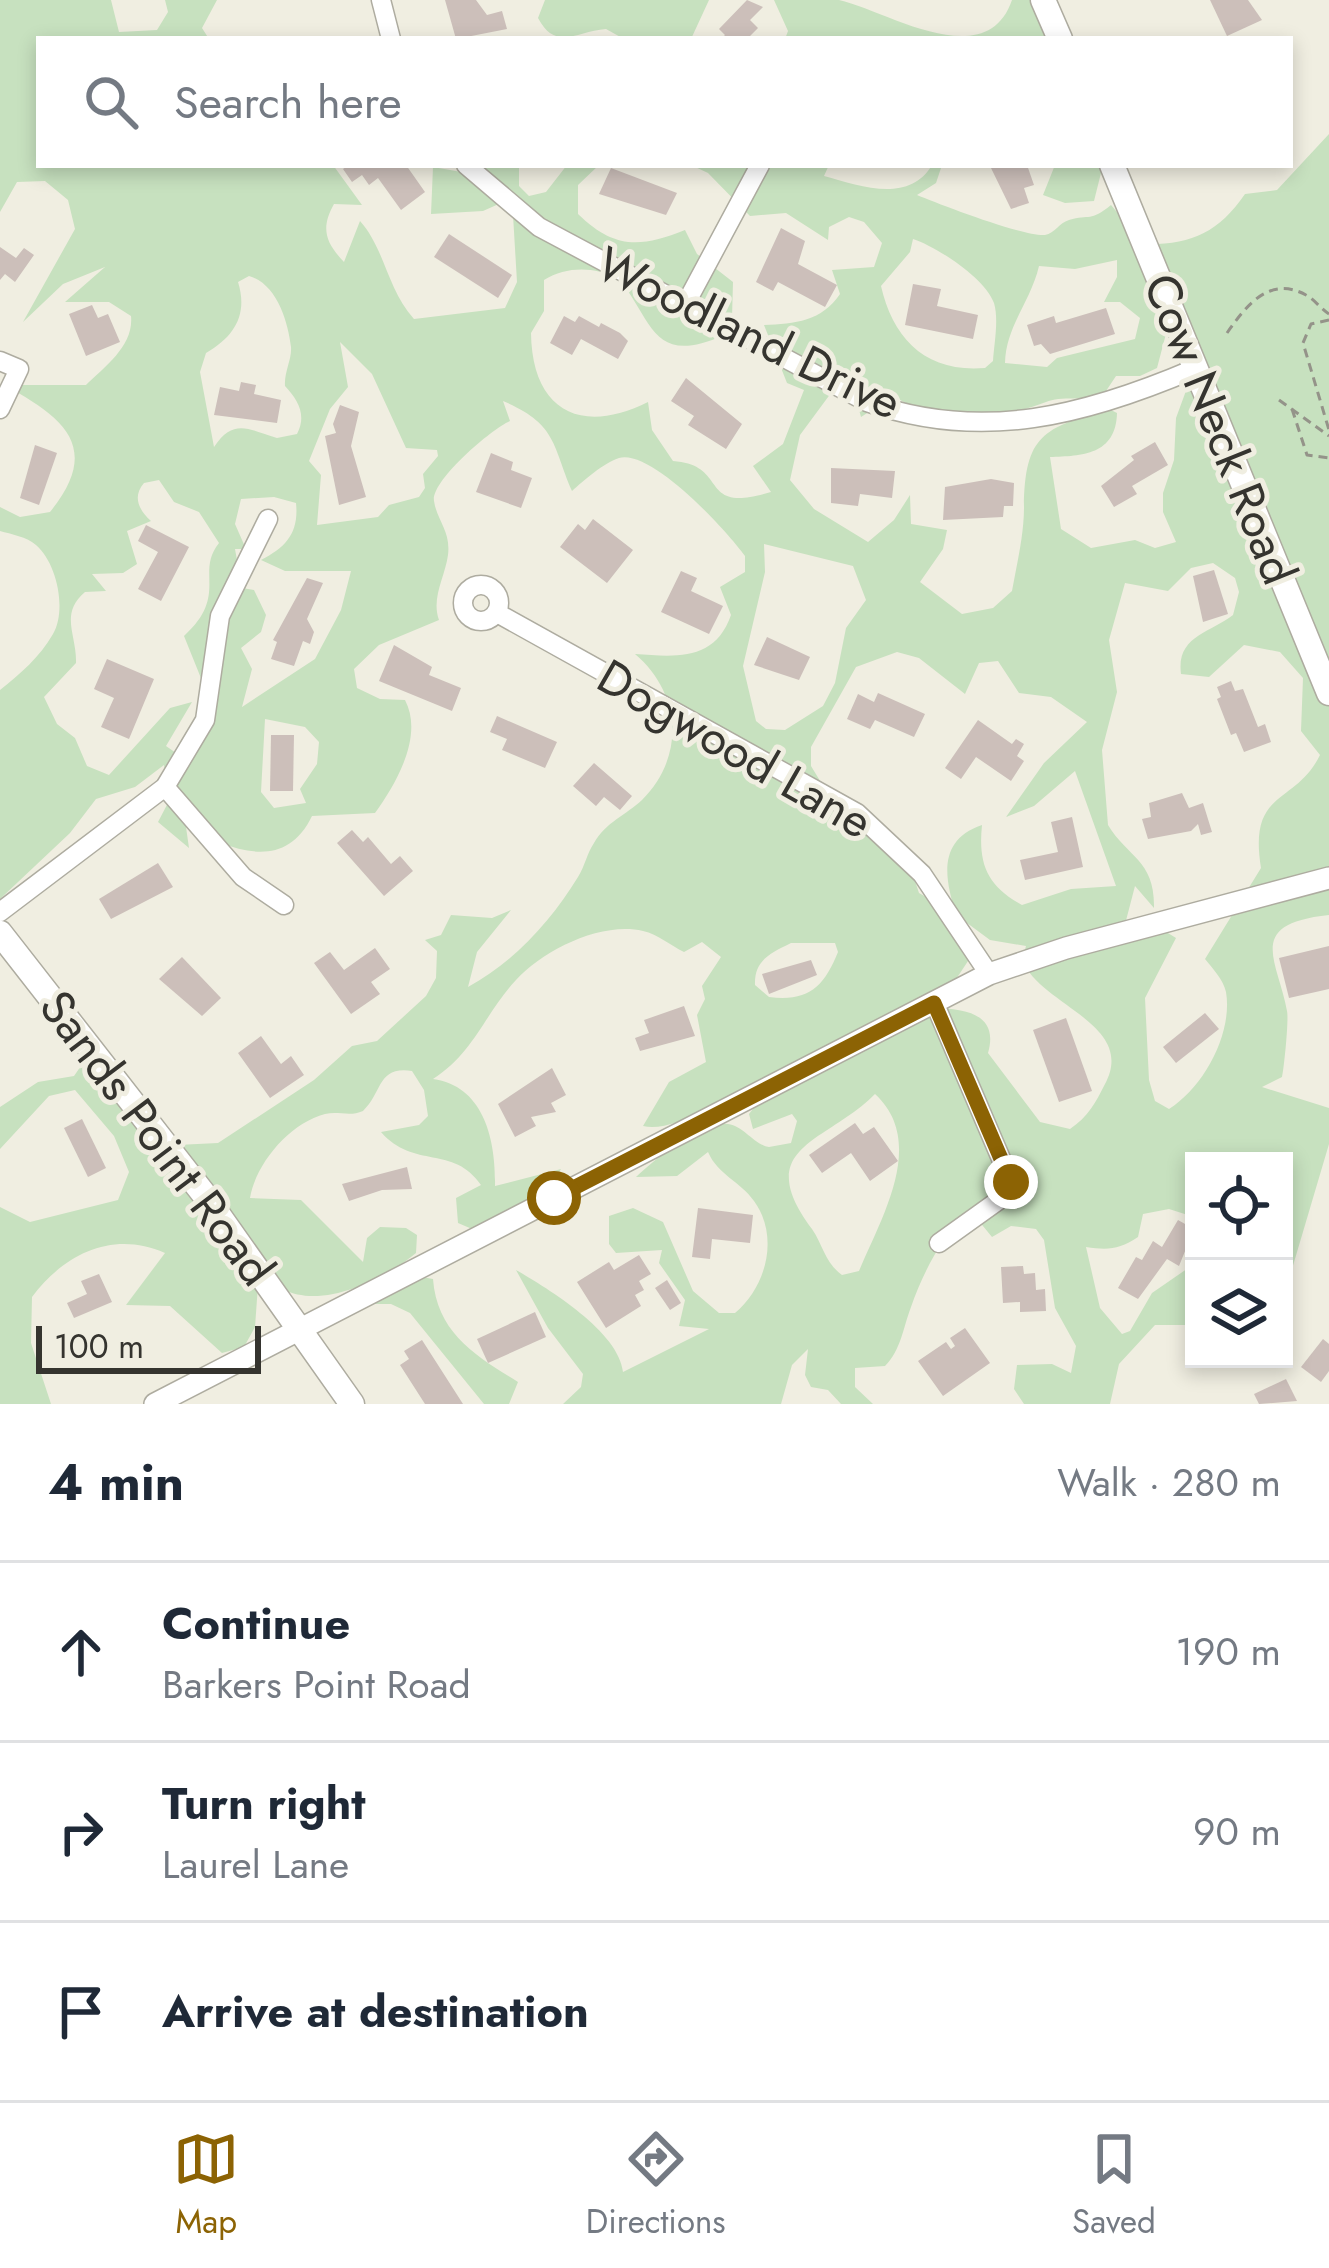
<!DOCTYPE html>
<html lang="en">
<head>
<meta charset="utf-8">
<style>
  body { margin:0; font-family:Jost,sans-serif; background:#f6f6f7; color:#1f2937 }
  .controls { position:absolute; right:36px; bottom:36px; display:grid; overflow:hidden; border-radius:0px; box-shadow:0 6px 18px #0003 }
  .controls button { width:108px; height:108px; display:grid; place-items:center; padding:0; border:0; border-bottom:3px solid #e0e1e3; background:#fff; color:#1f2937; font:60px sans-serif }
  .scale { position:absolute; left:36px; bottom:30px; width:225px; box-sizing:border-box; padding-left:12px; border:6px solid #35342f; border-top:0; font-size:33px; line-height:42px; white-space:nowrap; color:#35342f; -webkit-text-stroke:9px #f0eee1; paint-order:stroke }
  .stop { position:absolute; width:36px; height:36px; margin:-27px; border:9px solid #8c6304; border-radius:50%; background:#fff }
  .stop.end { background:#8c6304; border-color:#fff; box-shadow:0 3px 12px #0008 }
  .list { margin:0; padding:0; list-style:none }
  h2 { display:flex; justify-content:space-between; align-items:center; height:156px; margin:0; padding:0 48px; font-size:51px }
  h2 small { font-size:39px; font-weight:400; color:#747a83 }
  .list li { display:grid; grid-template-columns:78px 1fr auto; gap:36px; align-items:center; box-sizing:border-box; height:180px; padding:0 48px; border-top:3px solid #e0e1e3 }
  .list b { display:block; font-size:45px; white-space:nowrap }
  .list p { margin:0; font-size:39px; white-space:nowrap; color:#747a83 }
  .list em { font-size:39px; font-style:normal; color:#747a83 }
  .icon { flex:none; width:66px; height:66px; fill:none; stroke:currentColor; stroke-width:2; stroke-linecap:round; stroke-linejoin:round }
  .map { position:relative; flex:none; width:1329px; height:1404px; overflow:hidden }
  .search { position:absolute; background:#fff; box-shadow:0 6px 18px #0003; left:36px; right:36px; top:36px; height:132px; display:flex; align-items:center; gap:30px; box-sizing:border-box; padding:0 42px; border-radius:0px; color:#747a83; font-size:45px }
  .sheet { height:696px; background:#fff }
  nav { display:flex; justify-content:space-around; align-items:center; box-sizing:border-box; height:168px; border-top:3px solid #e0e1e3; background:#fff; font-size:33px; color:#747a83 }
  nav a { display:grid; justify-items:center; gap:6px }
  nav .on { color:#8c6304 }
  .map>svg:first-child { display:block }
</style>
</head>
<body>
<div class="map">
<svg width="1329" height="1404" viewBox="0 0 1329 1404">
  <rect width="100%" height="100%" fill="#f0eee1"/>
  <g fill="#c7e1bf" fill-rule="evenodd">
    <path d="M0 0H111L119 32 157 30 168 12 165 0H217L202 28 209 39H39V165H333L362 205 334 204C320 229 326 243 344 262L360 221C385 249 387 289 414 319L505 308 517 282 512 198 483 211 431 214 433 167 467 173 480 165H519V186L529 196 546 192 567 165H599L578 185V214C614 249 640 248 685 230L697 254 733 282 732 318 724 335C651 368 653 319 618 278 594 267 567 266 544 280V311L531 333C532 410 580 436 648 402L652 430 673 461C731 465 696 515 771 492L753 466 783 444 804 390 787 383 764 325C795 324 822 321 840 294L832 270 874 267 882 243 864 222 849 217 829 227 828 240 786 213 750 216 708 173 691 165H829L824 176C860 186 909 204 932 165H942L936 183 917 195C939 204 1024 237 1045 235 1055 233 1059 223 1069 220 1090 214 1090 222 1111 205L1144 244C1191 245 1218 233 1245 194L1277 190 1329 134V915C1244 924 1278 960 1287 1011 1289 1019 1284 1069 1282 1077L1262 1087 1329 1108V1144L1284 1296V1161H1194V1217L1169 1209 1143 1214 1138 1237C1119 1250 1107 1250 1086 1247L1100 1308 1122 1334 1130 1331 1152 1293 1194 1264V1325H1155L1119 1364 1110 1404H1024L1014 1389 1017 1365 1052 1364 1071 1373 1076 1346 1055 1308 1044 1240 1036 1229 1011 1226 992 1237 969 1209C943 1235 923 1272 911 1307 903 1328 901 1350 885 1366L855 1368V1387L873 1404H841L828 1390 811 1387 805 1375 808 1349 792 1365 781 1404H563L581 1387 583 1374 548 1328 516 1270C549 1289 619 1332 623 1372L709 1329 679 1326 685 1300 659 1263 662 1250 616 1253 609 1244V1216L633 1208 663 1222 693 1291 719 1313H735C766 1287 780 1237 754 1201 740 1181 718 1175 708 1152L677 1176 636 1177C656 1159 699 1120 728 1124 744 1126 753 1144 769 1147L791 1143 797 1121 792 1114 753 1129 749 1114 780 1074C744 1086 677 1135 643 1126L669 1082 706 1062 697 1015 705 999 702 986 721 957 702 942 684 952C671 946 658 934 643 931 602 921 543 950 516 980 485 1013 474 1053 433 1079 484 1086 496 1140 495 1186L561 1169 545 1194 472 1229 458 1223 456 1198 481 1185C453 1144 414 1170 381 1132L419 1125 428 1116 424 1090 412 1071C377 1066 383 1092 363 1111 350 1117 339 1111 325 1114 290 1123 256 1163 250 1198L301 1200 363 1262 367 1238 380 1227 406 1228 417 1235 416 1253C384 1280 321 1310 283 1289L177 1145 218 1143 314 1080 352 1046 377 1041 426 996 436 978 437 951 425 940 441 935 451 915 492 918 511 910 477 952 468 987C514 962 551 921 578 877 585 866 587 853 594 843 606 822 626 815 642 800 686 756 681 693 635 654 677 657 715 661 731 615L720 587 745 572V556C727 531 652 449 619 458 605 462 583 481 572 491 552 444 557 424 503 401L510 421C490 430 431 481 434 501 437 521 451 531 448 555 445 577 431 598 439 620L379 645 354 669 357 688 380 699 405 700C424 736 396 784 375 813L312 816C284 874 230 849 186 827L189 848 158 822 169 801 164 765 135 787 96 799 70 833 0 899V690C20 674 40 657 53 634 67 610 57 563 36 545 27 537 11 534 0 531V507L20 517 50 512C103 447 63 417 4 385H86C106 366 134 345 131 316L109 302H65L105 267 63 284 23 322 75 229 68 200 45 181 17 182 0 212ZM913 239C937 247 985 278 994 303 999 320 994 344 993 361L985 368C926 373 893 339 881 286L910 252ZM1117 260V277L1104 302H1120L1140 318 1135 339 1057 358 1047 367 1005 363C1006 326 1031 301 1039 266L1075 269ZM249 276C277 284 288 322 291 347 292 359 284 372 285 386 298 400 307 415 297 434L277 438C249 430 234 417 214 447L200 372 206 353C235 336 248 314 238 282ZM1167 330 1194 369 1176 418 1174 460 1163 493V512L1176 542 1155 548 1135 540 1091 548 1061 529 1050 457C1082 456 1116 455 1117 413L1109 409C1043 428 1025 435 1024 507 1024 535 1017 563 1012 591L993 608 962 614 920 582 943 549 947 530 911 524 910 495 894 520 868 542 814 509 790 480 800 435 848 370 861 417 894 396C934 424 1004 419 1046 402 1060 396 1086 400 1102 397L1116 376H1140L1157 368ZM340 342 372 374 406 448 437 450 438 456 423 474 425 488 419 497 389 505 378 517 317 525 321 475 309 461 330 409 348 387ZM159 480 174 502 199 512 219 543C195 573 229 595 184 636L213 708 176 753 166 746 192 702 170 708 109 775 87 766 75 738 57 724 44 697 76 663C77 635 59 614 85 592L106 591 92 574 123 573 137 564 127 531 151 521C139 510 132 497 144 483ZM274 497 296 503C299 532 287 547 261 560L285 571H351L341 610 315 659 242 707 252 669 241 648 261 632 266 615 254 590 242 588 235 549H246L235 524 241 499ZM764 544 853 566 866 600 846 628 835 683 823 706 785 730 766 729 756 721 743 666 765 572ZM1213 563 1235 578 1239 592 1233 615C1210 633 1176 636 1181 674L1209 677 1244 645 1280 652 1303 678 1301 731 1320 755C1295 806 1248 788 1261 868L1205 959C1213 969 1223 979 1226 992 1233 1033 1204 1087 1169 1109L1155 1101 1149 1080 1145 998 1176 938 1163 930 1123 932 1135 886 1154 908C1155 860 1128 858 1108 825L1102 750 1117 692 1109 640 1125 583 1168 591 1191 568ZM897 652 919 658 965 694 979 663 998 661 1019 693 1051 697 1087 722 1044 763 1006 817 1034 806 1075 771 1116 886 1071 889 1022 905C987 886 978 864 982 825 938 840 944 877 956 914L919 893 914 878 825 789 811 766V747L856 667ZM265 719 305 727 319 742 317 764 300 789 306 803 274 808 261 792ZM963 920 990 940 1026 946 1022 960C1041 1006 1137 1024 1105 1084 1096 1102 1088 1117 1070 1129L1040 1122 988 1053C999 1015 967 1009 937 1008L970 958ZM791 943H835L838 952C824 987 808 1002 769 997L755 985C754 960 771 953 791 943ZM875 1094C927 1142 882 1216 859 1271L842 1275C825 1263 823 1245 812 1229 750 1146 827 1143 875 1094Z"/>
    <path d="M545 0H709L691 39H624L606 29C577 31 556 52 538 18Z"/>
    <path d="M774 0C794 0 820 0 839 0 885 10 986 76 1012 0H1036L1053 39H785L788 31Z"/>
    <polygon points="1055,165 1103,165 1094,201 1065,203 1043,195"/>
    <path d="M83 1063 100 1073 258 1285 255 1327 244 1347 222 1353 170 1306 126 1305 165 1253C113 1230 64 1254 32 1297L31 1343 51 1404H0V1207L30 1222 118 1200 129 1172 114 1136 75 1090 49 1096 0 1149V1107L38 1082 74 1076Z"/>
    <path d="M422 1277 433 1279C437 1333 476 1356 518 1382L509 1404H484L410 1313 391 1304H369Z"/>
  </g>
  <g fill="#ccbfba">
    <polygon points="445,0 476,0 487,15 502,11 507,29 456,39"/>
    <polygon points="747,0 763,7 750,20 758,28 747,39 721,39 725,35 719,29"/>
    <polygon points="1210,0 1248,0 1262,20 1227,36"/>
    <polygon points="349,165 406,165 425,192 401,210 378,178 369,185 362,175 352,182 343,169"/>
    <polygon points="999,165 1027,165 1034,185 1024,188 1029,203 1011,209 991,168"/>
    <polygon points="611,168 677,193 666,215 599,194"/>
    <polygon points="781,228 805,241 798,264 837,285 825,307 778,282 773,291 756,282"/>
    <polygon points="449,234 512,275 498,298 434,257"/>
    <polygon points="0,247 16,258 24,248 34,255 15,282 5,274 0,280"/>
    <polygon points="913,284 941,289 937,306 978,315 973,339 905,325"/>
    <polygon points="92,305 98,318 108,314 120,342 86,356 69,314"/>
    <polygon points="1106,308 1115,334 1050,354 1041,344 1034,346 1027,325 1054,316 1056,323"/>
    <polygon points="564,316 575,322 579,316 599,327 601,323 620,333 628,341 618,359 581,339 572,355 550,343"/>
    <polygon points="686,378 742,424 726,449 688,425 694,416 671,401"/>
    <polygon points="241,382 256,385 254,394 281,400 277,423 214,415 220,387 239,391"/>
    <polygon points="340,405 359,412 351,446 366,497 339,505 325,436 336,433 333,424"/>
    <polygon points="1155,442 1168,465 1132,486 1137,494 1114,507 1101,486 1134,460 1131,456"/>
    <polygon points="35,445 57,453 39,505 20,498"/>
    <polygon points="491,453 513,462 511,470 532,478 521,508 476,492"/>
    <polygon points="831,468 895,471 892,498 860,494 858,506 831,503"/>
    <polygon points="991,479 1014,483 1013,506 1004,506 1003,517 943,520 945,487"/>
    <polygon points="593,519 633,550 607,583 560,547 578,524 585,530"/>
    <polygon points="146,525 189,547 161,601 138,589 158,552 138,541"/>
    <polygon points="1214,570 1228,614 1203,622 1193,576"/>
    <polygon points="681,571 697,578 691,591 723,606 709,634 661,612"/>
    <polygon points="307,578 323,583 307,619 314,632 310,644 303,641 294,666 271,659 277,642 273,640"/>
    <polygon points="767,637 810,657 799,680 754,665"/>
    <polygon points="394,645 432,667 429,675 461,688 452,711 379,681"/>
    <polygon points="107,659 154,679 129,739 101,727 114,698 94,689"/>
    <polygon points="1231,681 1235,691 1243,689 1258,727 1265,724 1271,742 1244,752 1236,733 1231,735 1217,699 1221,697 1217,687"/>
    <polygon points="878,693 925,714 914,737 875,720 870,729 847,719 858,694 874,702"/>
    <polygon points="497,716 557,742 545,768 502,750 507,739 490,732"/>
    <polygon points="978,720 1012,744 1016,739 1024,744 1017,756 1024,761 1011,781 976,757 961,779 945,768"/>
    <polygon points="271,735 294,735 293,791 270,791"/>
    <polygon points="594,763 632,796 620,810 604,797 596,806 573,786"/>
    <polygon points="1182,793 1189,808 1203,803 1212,832 1201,835 1198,824 1191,831 1148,839 1142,819 1151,817 1149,803"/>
    <polygon points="1072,817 1083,867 1025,880 1020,860 1058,852 1051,822"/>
    <polygon points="352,830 363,842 368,837 391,864 400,856 413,871 384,896 337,843"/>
    <polygon points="158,863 173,887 111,919 99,899"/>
    <polygon points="1329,946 1329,989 1289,998 1279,958"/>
    <polygon points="375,948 390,969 371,982 380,994 351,1014 314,963 330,952 344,970"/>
    <polygon points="182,957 221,998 202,1016 159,979"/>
    <polygon points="811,960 817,975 769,994 762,974"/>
    <polygon points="684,1006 695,1036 640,1051 635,1038 649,1033 644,1020"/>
    <polygon points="1205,1013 1219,1029 1176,1063 1163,1047"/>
    <polygon points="1066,1018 1092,1091 1059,1102 1033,1030"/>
    <polygon points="261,1036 281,1064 291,1056 304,1075 270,1098 238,1053"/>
    <polygon points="552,1068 566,1095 551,1103 556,1112 531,1117 536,1126 515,1137 498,1104"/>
    <polygon points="82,1119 106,1168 88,1177 64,1128"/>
    <polygon points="855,1123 863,1134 874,1127 898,1161 870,1181 851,1153 822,1173 809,1155"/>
    <polygon points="407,1167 412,1189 382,1190 349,1201 342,1184"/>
    <polygon points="698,1208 753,1215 750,1243 712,1239 710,1259 692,1257"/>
    <polygon points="1178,1220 1194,1229 1179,1266 1167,1259 1138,1299 1118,1288 1136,1257 1142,1260 1153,1241 1162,1247"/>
    <polygon points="639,1255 651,1274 639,1281 644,1290 635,1295 641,1306 606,1328 577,1282 609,1262 614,1270"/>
    <polygon points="1023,1266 1024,1274 1035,1273 1036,1290 1045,1289 1046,1311 1020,1312 1020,1302 1003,1303 1001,1267"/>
    <polygon points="99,1274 112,1302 74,1318 67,1303 87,1294 81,1281"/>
    <polygon points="667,1280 681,1303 670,1310 655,1288"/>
    <polygon points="535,1312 546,1337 488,1363 477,1339"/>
    <polygon points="965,1328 990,1363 943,1396 918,1361 946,1342 951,1349 955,1346 950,1338"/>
    <polygon points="1323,1339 1329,1344 1329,1371 1321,1382 1301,1367"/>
    <polygon points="422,1340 463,1404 425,1404 400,1365 409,1359 404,1351"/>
    <polygon points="1286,1379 1297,1401 1259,1404 1254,1394"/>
  </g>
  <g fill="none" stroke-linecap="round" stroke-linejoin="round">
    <defs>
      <g id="minor">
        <polyline points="381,0 391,39"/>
        <path d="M466 165 539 227 867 402C982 443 1086 415 1194 369"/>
        <polyline points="685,305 760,165"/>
        <polyline points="0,361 19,369 0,409"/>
        <circle cx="481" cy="603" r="18"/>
        <polyline points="497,613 857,813 922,874 989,974"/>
        <polyline points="165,787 243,877 284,905"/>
        <polyline points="0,912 165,787 205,720 220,616 268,519"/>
        <polyline points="934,1002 1011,1182 999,1200 939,1243"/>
      </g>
      <polyline id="tertiary" points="155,1404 989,974 1066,948 1329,878"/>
      <g id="secondary">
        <polyline points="1043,0 1060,39"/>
        <polyline points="1112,165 1329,693"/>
        <polyline points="0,933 203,1193 352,1404"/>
      </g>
    </defs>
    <use href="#minor" stroke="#aeaca0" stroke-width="21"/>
    <use href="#tertiary" stroke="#aeaca0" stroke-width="24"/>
    <use href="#secondary" stroke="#aeaca0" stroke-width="27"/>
    <g stroke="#949389" stroke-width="3" stroke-dasharray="9 6" stroke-linecap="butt">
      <polyline points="1329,320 1311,324 1303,343 1329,430"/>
      <path d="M1227 333C1246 306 1269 275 1306 295 1314 299 1321 309 1329 314"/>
      <polyline points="1279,400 1329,436"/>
      <polyline points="1292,409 1307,455 1329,458"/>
    </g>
    <use href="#minor" stroke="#fff" stroke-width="18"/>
    <use href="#tertiary" stroke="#fff" stroke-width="21"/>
    <use href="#secondary" stroke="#fff" stroke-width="24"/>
  </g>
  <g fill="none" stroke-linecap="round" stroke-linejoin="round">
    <polyline stroke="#8c6304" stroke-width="15" points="554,1198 934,1003 1011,1182"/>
  </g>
  <g text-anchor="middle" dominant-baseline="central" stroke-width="10" stroke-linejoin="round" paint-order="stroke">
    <g font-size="48" fill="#35342f" stroke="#f0eee1">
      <text transform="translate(749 333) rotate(26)">Woodland Drive</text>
      <text transform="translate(1220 429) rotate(68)">Cow Neck Road</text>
      <text transform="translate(735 749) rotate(30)">Dogwood Lane</text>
      <text transform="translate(157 1138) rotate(53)">Sands Point Road</text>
    </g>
  </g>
</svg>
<div class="controls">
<button><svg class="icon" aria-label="locate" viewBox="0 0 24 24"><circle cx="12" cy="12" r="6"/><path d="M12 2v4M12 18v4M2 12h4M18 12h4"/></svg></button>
<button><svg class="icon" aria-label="layers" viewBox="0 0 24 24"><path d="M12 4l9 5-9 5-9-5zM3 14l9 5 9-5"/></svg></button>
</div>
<div class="scale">100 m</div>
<div class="stop" style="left:554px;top:1198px"></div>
<div class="stop end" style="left:1011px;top:1182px"></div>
<div class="search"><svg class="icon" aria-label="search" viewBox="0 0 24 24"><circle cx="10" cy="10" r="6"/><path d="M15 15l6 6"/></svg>Search here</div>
</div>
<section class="sheet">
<h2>4 min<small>Walk · 280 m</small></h2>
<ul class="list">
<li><svg class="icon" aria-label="ahead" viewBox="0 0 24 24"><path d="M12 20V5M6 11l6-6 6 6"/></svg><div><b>Continue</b><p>Barkers Point Road</p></div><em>190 m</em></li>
<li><svg class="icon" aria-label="right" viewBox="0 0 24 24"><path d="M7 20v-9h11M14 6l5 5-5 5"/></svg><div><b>Turn right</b><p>Laurel Lane</p></div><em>90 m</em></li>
<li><svg class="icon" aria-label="arrive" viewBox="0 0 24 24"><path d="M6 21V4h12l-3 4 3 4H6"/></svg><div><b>Arrive at destination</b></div></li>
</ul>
</section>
<nav>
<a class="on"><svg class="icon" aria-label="map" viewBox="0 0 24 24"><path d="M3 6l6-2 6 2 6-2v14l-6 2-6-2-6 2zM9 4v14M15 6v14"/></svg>Map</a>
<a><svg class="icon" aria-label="directions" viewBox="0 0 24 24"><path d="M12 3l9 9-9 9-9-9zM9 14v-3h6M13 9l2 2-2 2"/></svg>Directions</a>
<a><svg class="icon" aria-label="saved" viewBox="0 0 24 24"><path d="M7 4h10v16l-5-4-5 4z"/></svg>Saved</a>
</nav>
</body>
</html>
